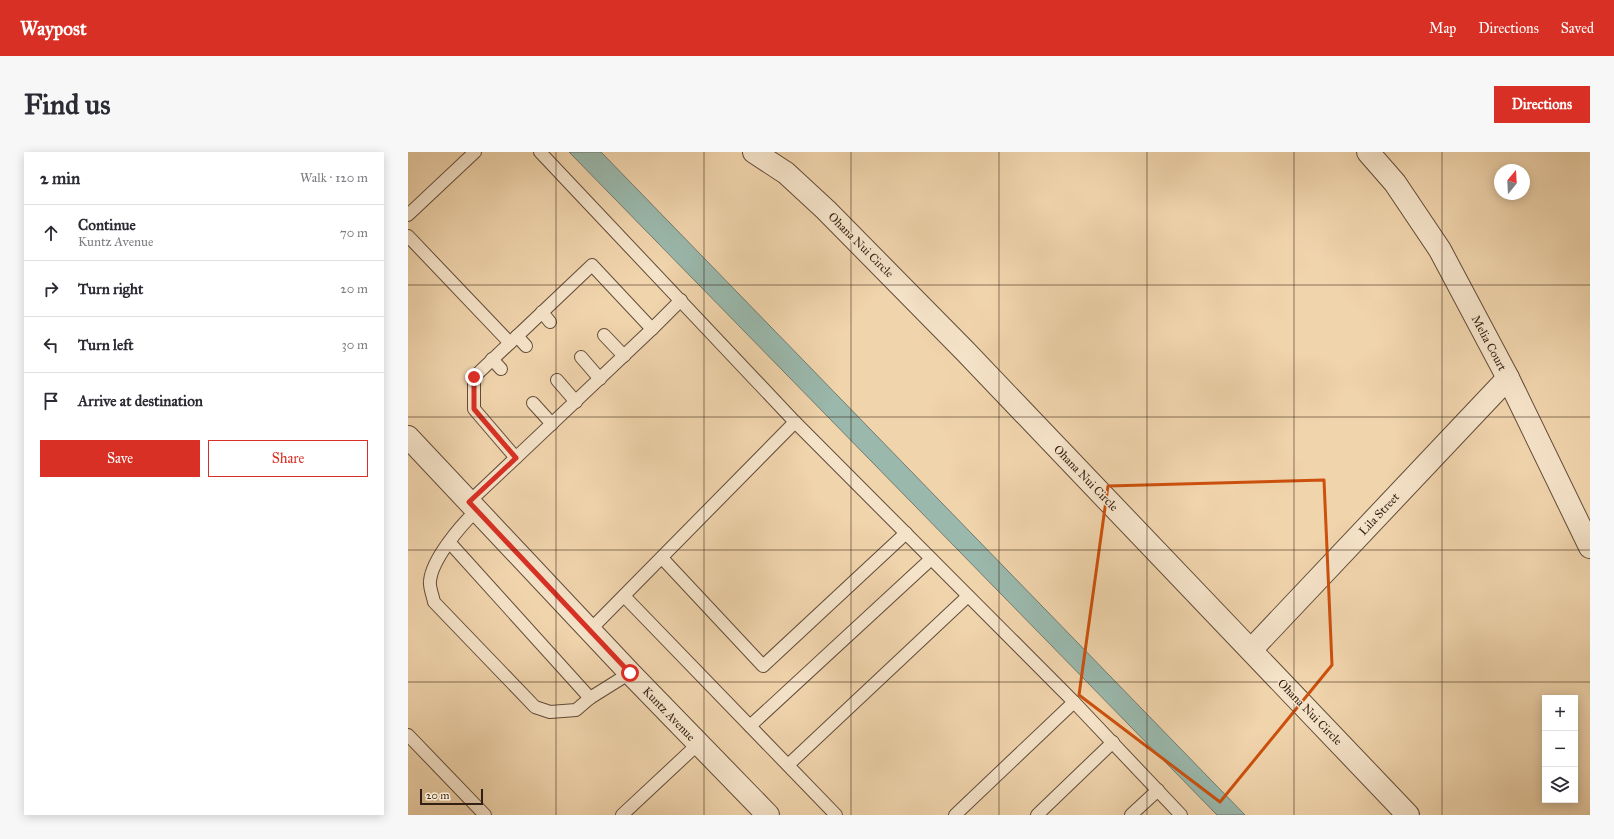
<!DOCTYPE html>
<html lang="en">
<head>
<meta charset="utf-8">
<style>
  body { margin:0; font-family:"IM FELL Great Primer",serif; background:#f7f7f7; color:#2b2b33 }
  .controls { position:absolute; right:12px; bottom:12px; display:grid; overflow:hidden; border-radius:0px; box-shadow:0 2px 10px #0003 }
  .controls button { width:36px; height:36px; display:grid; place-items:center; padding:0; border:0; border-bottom:1px solid #e1e1e2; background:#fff; color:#2b2b33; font:20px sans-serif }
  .compass { position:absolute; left:1086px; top:12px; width:36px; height:36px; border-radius:50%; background:#fff; box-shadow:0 2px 10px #0003; rotate:18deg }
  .scale { position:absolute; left:12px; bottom:10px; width:63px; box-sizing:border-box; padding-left:4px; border:2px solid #331f13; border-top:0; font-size:11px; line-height:14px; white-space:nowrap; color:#331f13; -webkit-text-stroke:3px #f5e3c9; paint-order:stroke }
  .stop { position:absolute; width:12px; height:12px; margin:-9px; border:3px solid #d93025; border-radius:50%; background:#fff }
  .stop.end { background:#d93025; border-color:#fff; box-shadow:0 1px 4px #0008 }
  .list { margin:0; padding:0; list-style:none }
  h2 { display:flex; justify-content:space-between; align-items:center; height:52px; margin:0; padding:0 16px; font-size:17px }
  h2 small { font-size:13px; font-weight:400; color:#7c7c81 }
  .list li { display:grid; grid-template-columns:26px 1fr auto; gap:12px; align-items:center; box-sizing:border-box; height:56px; padding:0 16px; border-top:1px solid #e1e1e2 }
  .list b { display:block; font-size:15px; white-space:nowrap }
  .list p { margin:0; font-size:13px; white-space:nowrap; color:#7c7c81 }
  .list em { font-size:13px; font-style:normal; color:#7c7c81 }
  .actions { display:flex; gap:8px; padding:12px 16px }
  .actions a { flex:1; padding:9px 0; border:1px solid #d93025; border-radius:0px; text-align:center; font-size:14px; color:#d93025 }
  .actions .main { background:#d93025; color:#fff }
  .icon { flex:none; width:22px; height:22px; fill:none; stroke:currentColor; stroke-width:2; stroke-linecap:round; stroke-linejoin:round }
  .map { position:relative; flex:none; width:1182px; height:663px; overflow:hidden; border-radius:0px }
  header { display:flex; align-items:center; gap:24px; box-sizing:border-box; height:56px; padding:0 20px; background:#d93025; color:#fff }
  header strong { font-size:19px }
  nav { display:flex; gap:22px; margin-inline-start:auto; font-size:14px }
  .intro { display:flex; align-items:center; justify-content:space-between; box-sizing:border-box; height:96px; padding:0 24px }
  h1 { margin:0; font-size:28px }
  .button { padding:10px 18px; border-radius:0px; background:#d93025; color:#fff; font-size:14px; font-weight:700 }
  main { display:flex; gap:24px; padding:0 24px }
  aside { flex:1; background:#fff; border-radius:0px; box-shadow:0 2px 10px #0003 }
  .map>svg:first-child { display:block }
</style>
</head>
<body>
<header>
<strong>Waypost</strong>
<nav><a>Map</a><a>Directions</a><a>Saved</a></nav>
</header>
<div class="intro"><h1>Find us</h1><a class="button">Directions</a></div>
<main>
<aside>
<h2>2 min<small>Walk · 120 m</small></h2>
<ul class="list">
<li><svg class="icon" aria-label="ahead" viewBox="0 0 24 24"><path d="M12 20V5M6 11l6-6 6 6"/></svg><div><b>Continue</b><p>Kuntz Avenue</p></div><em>70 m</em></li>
<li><svg class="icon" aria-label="right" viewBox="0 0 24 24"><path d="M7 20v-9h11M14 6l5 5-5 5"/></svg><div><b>Turn right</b></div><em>20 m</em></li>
<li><svg class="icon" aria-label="left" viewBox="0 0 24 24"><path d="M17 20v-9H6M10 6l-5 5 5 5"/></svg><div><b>Turn left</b></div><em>30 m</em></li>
<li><svg class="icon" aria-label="arrive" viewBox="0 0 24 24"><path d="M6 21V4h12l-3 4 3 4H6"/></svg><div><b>Arrive at destination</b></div></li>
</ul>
<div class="actions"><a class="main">Save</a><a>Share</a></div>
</aside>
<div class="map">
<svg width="1182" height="663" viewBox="0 0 1182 663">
  <rect width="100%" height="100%" fill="#f0d4ac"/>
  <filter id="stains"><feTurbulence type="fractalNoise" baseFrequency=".005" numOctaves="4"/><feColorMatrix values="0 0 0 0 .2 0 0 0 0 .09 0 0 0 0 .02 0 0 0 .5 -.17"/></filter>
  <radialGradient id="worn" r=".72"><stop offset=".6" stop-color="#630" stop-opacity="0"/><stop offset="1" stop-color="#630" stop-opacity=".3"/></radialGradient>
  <polygon fill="#9ab8ac" stroke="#717b6f" points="161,0 193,0 837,663 809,663"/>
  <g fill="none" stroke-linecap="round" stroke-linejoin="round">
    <defs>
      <g id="service">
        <polyline points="132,0 387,270 182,478"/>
        <polyline points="0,63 67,0"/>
        <polyline points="0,84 102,191"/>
        <polyline points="134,160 142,170"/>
        <polyline points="244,177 273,148"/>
        <polyline points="196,183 216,204"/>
        <polyline points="109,184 118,194"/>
        <polyline points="173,205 192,227"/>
        <polyline points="84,207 93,217"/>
        <polyline points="149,228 168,250"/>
        <polyline points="125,251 144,272"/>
        <polyline points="387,270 666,550 773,663"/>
        <polyline points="61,350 244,177 184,113 66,225 66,257 108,306"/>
        <path d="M69 358C53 373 24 407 22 429 21 435 25 444 26 450L127 555 142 560 168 558 182 546 222 521"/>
        <polyline points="42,391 182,546"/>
        <polyline points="254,406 355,514 498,381"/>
        <polyline points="216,444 428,663"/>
        <polyline points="342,574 523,407"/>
        <polyline points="0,583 77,663"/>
        <polyline points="380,613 560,444"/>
        <polyline points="214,663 290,592"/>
        <polyline points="547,663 666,550"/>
        <polyline points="629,663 705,590"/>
        <polyline points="723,663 750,638"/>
      </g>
      <g id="minor">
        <polyline points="346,0 378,21 418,58 557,199 1000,663"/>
        <polyline points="960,0 987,31 1032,98 1100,226 1182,395"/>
        <polyline points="843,498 1100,226"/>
      </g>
      <polyline id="tertiary" points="0,285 222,521 360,663"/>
    </defs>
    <use href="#service" stroke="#624c39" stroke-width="14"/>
    <use href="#minor" stroke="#624c39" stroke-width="24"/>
    <use href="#tertiary" stroke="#624c39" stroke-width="24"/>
    <use href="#service" stroke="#f5e3c9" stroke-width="12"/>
    <use href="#minor" stroke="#f5e3c9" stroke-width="22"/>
    <use href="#tertiary" stroke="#f5e3c9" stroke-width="22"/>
  </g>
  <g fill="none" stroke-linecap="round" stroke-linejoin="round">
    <polyline stroke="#d93025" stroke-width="5" points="66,225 66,257 108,306 61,350 222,521"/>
  </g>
  <path fill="none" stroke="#cd500d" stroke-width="3" stroke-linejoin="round" d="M916 328 924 513 812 650 671 543 700 334Z"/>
  <path fill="none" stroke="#331f13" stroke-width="1" stroke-opacity="0.55" d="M148 0V663M296 0V663M443 0V663M591 0V663M739 0V663M886 0V663M1034 0V663M0 133H1182M0 265H1182M0 398H1182M0 530H1182"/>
  <g text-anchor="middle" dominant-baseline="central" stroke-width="3" stroke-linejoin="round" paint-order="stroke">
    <g font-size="12" fill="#331f13" stroke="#f5e3c9">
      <text transform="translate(453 93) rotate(45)">Ohana Nui Circle</text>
      <text transform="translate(1081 191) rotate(62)">Melia Court</text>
      <text transform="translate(678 326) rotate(46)">Ohana Nui Circle</text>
      <text transform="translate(971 362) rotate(-47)">Lila Street</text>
      <text transform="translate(902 560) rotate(46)">Ohana Nui Circle</text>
      <text transform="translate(261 562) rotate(46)">Kuntz Avenue</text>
    </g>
  </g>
  <rect width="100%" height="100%" filter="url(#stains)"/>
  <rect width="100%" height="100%" fill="url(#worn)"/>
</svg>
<div class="controls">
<button>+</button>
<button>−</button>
<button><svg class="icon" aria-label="layers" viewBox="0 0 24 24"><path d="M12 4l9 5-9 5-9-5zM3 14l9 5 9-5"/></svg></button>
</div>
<svg class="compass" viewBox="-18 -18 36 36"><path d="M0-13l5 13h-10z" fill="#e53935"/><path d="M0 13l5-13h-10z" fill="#7c7c81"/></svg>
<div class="scale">20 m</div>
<div class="stop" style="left:222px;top:521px"></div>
<div class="stop end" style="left:66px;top:225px"></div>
</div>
</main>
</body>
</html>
